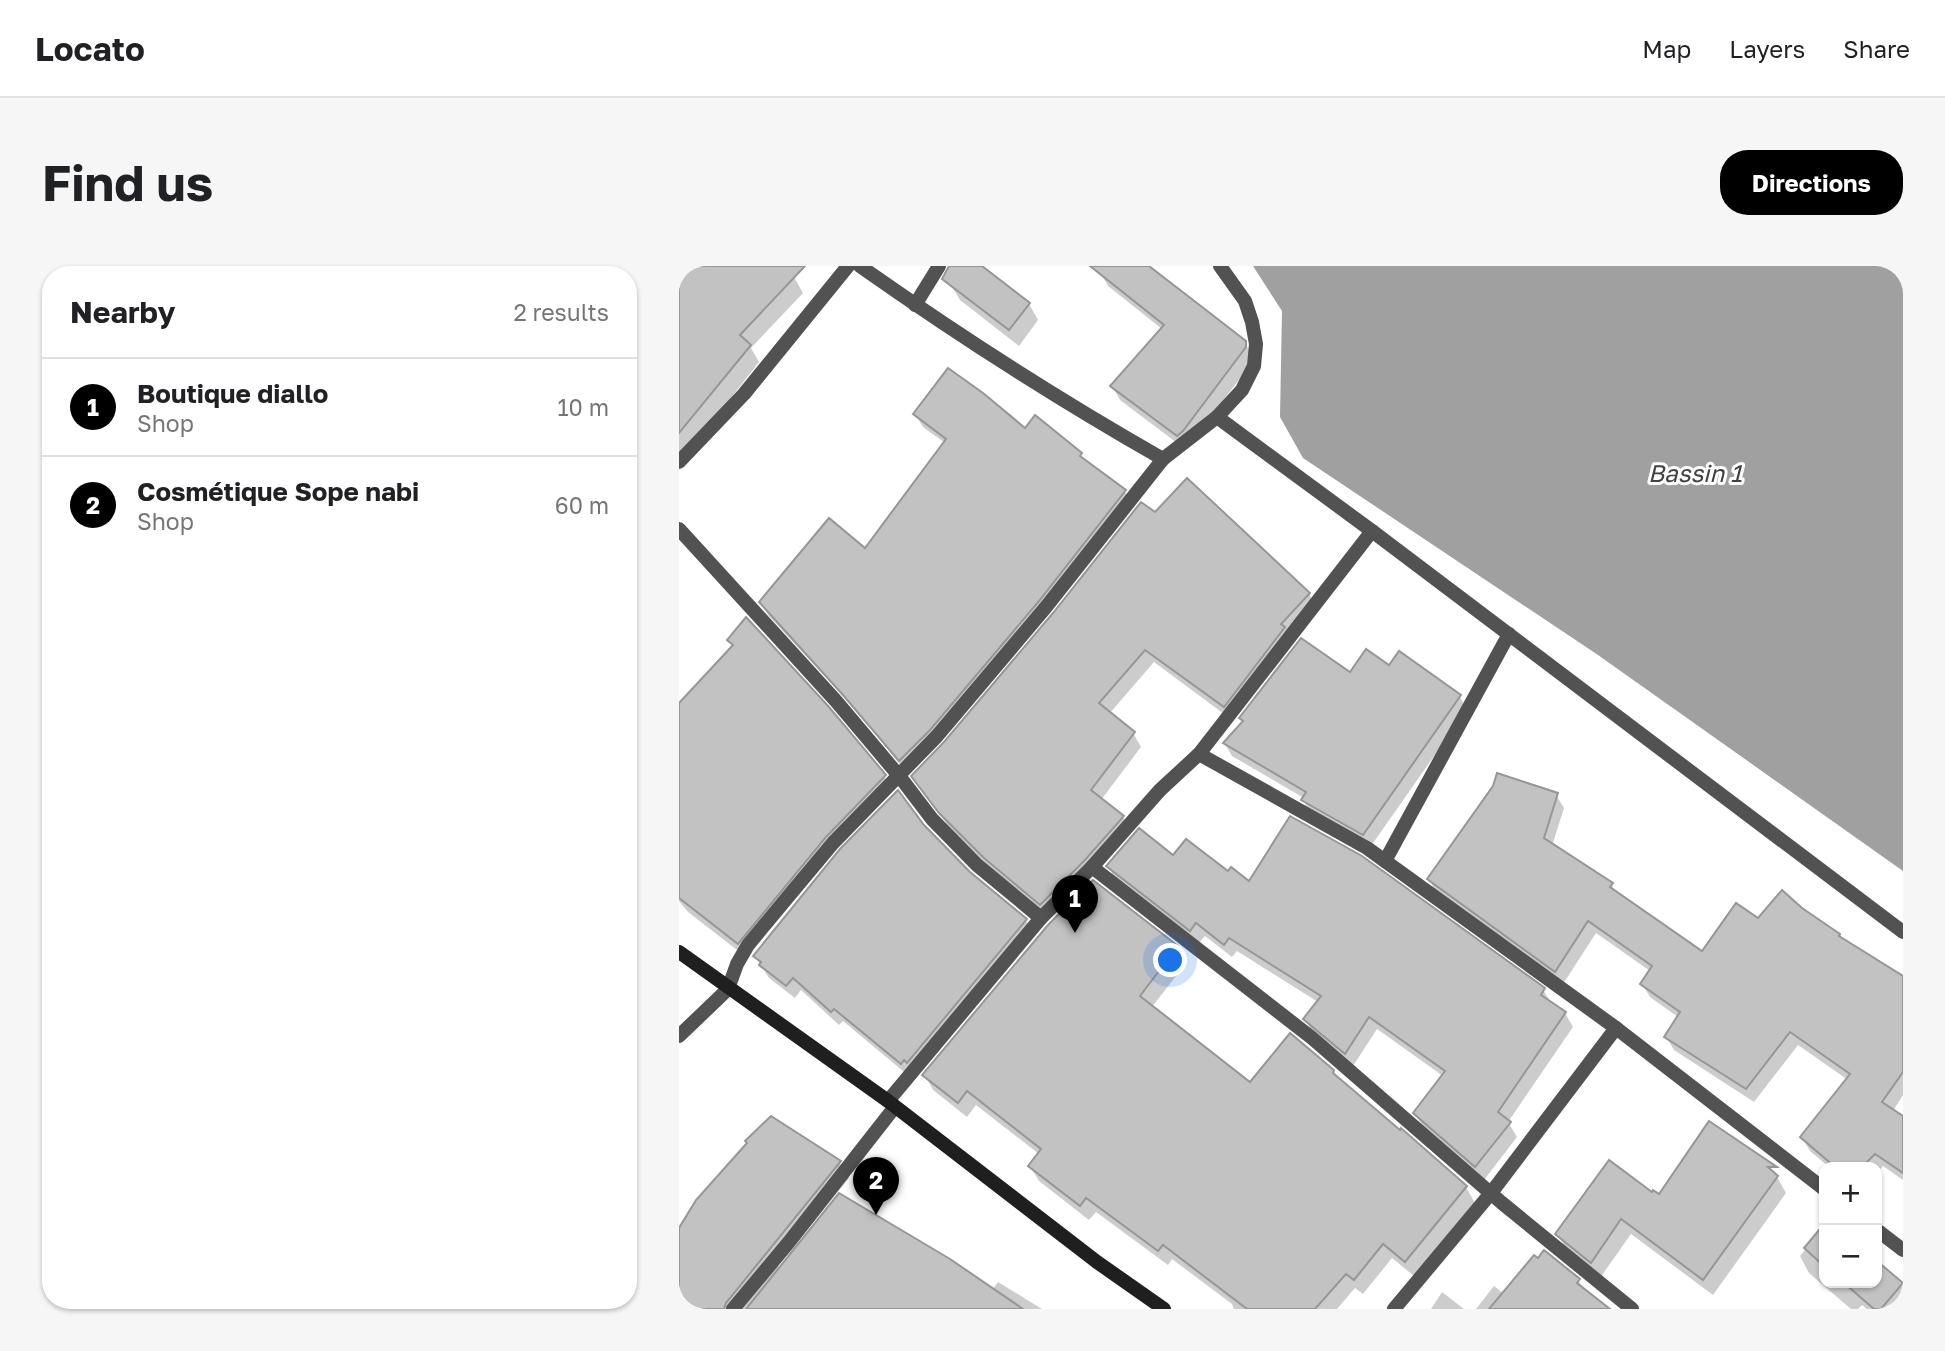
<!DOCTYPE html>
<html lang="en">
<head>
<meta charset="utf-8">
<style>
  body { margin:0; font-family:"Golos Text",sans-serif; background:#f6f6f6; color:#202124 }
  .controls { position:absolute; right:21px; bottom:21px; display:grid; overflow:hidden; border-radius:14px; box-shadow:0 2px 5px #0004 }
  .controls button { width:63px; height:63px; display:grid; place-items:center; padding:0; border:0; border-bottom:2px solid #e0e0e0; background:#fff; color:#202124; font:35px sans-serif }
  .you { position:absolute; left:492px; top:695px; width:24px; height:24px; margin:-18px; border:5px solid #fff; border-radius:50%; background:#1a73e8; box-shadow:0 0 0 10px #1a73e833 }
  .badge { display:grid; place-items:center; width:46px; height:46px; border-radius:50%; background:#000; color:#fff; font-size:23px; font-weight:700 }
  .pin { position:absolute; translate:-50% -58px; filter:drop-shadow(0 2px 4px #0008) }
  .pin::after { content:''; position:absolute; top:37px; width:24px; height:21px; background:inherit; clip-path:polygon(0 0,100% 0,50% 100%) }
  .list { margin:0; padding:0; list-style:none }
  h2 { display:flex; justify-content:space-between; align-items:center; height:91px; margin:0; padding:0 28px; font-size:30px }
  h2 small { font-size:23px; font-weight:400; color:#757577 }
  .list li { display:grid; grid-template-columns:46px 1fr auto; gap:21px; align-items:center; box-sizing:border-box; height:98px; padding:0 28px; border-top:2px solid #e0e0e0 }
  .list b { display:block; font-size:26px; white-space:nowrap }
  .list p { margin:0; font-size:23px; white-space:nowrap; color:#757577 }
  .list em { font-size:23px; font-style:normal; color:#757577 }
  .map { position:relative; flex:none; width:1224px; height:1043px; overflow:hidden; border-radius:28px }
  header { display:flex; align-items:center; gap:42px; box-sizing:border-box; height:98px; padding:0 35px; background:#fff; border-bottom:2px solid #e0e0e0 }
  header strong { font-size:33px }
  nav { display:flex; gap:38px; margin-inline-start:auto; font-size:24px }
  .intro { display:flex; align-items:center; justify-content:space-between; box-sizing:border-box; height:168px; padding:0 42px }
  h1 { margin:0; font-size:49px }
  .button { padding:18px 32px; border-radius:28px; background:#000; color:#fff; font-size:24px; font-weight:700 }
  main { display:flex; gap:42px; padding:0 42px }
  aside { flex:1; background:#fff; border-radius:28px; box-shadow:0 2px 5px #0004 }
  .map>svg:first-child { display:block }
</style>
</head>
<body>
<header>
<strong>Locato</strong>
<nav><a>Map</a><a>Layers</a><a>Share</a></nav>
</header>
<div class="intro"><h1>Find us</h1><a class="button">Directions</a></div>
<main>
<aside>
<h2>Nearby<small>2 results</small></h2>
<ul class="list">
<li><span class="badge">1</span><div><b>Boutique diallo</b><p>Shop</p></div><em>10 m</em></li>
<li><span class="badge">2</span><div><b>Cosmétique Sope nabi</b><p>Shop</p></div><em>60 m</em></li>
</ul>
</aside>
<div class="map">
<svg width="1224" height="1043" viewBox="0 0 1224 1043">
  <rect width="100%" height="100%" fill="#fff"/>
  <polygon fill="#a0a0a0" points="574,0 1224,0 1224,605 919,389 624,192 601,151 603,45"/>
  <g fill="#0003">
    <polygon points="0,0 103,0 115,11 124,27 72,82 80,96 0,198"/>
    <polygon points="285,0 301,0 350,38 359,54 340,80 281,34 271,18"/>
    <polygon points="425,0 471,0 478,8 565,76 574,90 574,96 506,183 441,134 433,120 483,63 429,20 421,6"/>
    <polygon points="236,148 346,164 401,188 405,195 446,226 453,238 228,507 174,441 89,349 82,336 186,284 266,177 244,161"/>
    <polygon points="476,249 630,328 638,342 553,454 475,396 430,448 454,467 462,481 422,534 444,551 452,565 370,652 315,606 270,561 235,510"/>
    <polygon points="710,402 780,430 788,443 692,580 631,546 624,534 625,532 553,490 546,478 565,456 562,452 672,408"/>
    <polygon points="205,510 213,524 154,585 67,691 9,646 0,635 0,536"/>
    <polygon points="877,529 885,542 873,580 932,618 938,629 1024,688 1079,654 1122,643 1160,669 1162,673 1224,713 1224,829 1214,845 1224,852 1224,914 1204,900 1198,907 1198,901 1150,901 1131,885 1123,871 1169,814 1119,779 1075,836 995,784 987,771 999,751 971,731 963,718 971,705 917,667 884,718 757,627 750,613"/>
    <polygon points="244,560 290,607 347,654 355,668 230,810 164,755 160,759 122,724 116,732 90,712 76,690"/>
    <polygon points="494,592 549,608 570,618 864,724 873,738 886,747 894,761 829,856 838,871 805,914 744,861 736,847 764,810 698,763 674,800 634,767 626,753 639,736 558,685 553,691 526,670 519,678 437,614 429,600"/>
    <polygon points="414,616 498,681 507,697 473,741 571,818 654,805 659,814 787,921 796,937 735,1010 713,992 684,1028 676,1022 658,1043 555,1043 553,1038 493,993 489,999 417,946 410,954 360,915 351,900 360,888 297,839 288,851 254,824 246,809"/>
    <polygon points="160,896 170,912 99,1000 102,1003 313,1024 319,1016 363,1043 0,1043 0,965"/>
    <polygon points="1098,911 1107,927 1034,1029 952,968 921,1012 888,985 879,968 973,928 980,930"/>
    <polygon points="1145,961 1145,1017 1198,1017 1198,997 1224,1021 1224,1043 1188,1043 1183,1039 1179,1043 1172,1043 1130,1007 1121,990"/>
    <polygon points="899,1014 906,1026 923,1043 797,1043 815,1020 825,1028"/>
    <polygon points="763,1026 785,1043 752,1043"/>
  </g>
  <g fill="#c2c2c2" stroke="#969696" stroke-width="2">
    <polygon points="0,0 126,0 61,69 72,79 0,167"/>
    <polygon points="270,0 303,0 351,37 330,64 263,13"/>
    <polygon points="411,0 470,0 567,75 567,81 504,165 498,170 431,120 485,59"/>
    <polygon points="269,102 304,127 346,162 356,149 403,187 401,190 447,224 360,335 251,464 220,495 164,429 80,336 150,252 186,282 267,173 234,148"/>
    <polygon points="508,212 631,327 602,358 606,361 545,441 466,384 420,437 456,466 412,524 445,550 406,594 361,639 305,592 260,547 232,510 265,476 374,347 462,236 476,246"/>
    <polygon points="67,351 150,441 207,509 147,571 59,678 0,632 0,437 54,379 48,374"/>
    <polygon points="622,372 671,406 687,383 710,399 720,385 782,429 684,569 622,534 627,526 544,477 564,455 560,452"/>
    <polygon points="818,507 879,527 865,572 934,617 931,621 1023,685 1057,637 1079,652 1103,624 1123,642 1161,668 1160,670 1224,710 1224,806 1203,836 1224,850 1224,907 1196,888 1183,901 1156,901 1121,871 1171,808 1111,766 1067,823 985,771 1001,746 961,718 973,700 909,655 876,706 748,613 814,520"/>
    <polygon points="219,524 245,559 291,606 348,653 228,797 225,794 222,798 155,743 152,746 114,712 107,720 80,699 82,696 74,690 161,583"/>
    <polygon points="611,550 683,590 866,722 862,729 887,746 819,846 832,856 796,901 734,847 766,805 690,751 666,788 624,753 642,730 550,672 545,679 517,657 511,665 427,600 460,562 494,589 507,573 549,605 552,601 570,615"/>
    <polygon points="414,614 499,680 461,730 571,816 611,767 655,804 654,807 721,864 722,862 788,920 726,996 704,978 675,1014 667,1008 636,1043 568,1043 484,979 479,985 407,932 401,940 349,900 362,883 288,825 279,837 243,809 369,659"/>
    <polygon points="92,850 162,895 47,1037 45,1043 0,1043 0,962 17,934 68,877 66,875"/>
    <polygon points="1030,855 1098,901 1089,901 1099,910 1024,1014 942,953 912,997 876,968 930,894 973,926 974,924 980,928"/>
    <polygon points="160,927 271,993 344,1043 67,1043"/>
    <polygon points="1145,958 1145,1000 1125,982"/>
    <polygon points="865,984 901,1013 898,1017 931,1043 810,1043 855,989 859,992"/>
    <polygon points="1198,995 1224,1017 1202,1043 1195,1043 1165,1017 1198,1017"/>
  </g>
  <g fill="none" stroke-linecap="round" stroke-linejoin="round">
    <g stroke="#525252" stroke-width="14">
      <path d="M181 0C279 69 380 134 484 193"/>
      <polyline points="236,39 260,0"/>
      <polyline points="538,151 693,265 1224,666"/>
      <polyline points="0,196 65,128 169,0"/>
      <polyline points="0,263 157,435 221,511 253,553 298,599 362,652"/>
      <polyline points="520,488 688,582 937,762 1145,923"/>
      <polyline points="706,595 830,368"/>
      <polyline points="413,601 633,772 823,937 953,1043"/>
      <polyline points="0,770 49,723 58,698 69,679 113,626 154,577 258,470 367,341 484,193 538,151 563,124 575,100 577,78 573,56 566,35 541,0"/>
      <polyline points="209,835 362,652 413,601 481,524 520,488 693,265"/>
      <polyline points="1198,964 1224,984"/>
      <polyline points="54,1043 110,976 215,842"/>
      <polyline points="715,1043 812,927 937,762"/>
    </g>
    <polyline stroke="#1f1f1f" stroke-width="14" points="0,686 209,835 418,996 485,1043"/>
  </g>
  <g text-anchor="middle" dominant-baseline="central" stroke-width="6" stroke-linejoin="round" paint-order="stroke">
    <g font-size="24" font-style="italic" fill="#414141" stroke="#fff">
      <text x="1016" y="206">Bassin 1</text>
    </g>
  </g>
</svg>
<div class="controls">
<button>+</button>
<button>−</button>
</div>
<div class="you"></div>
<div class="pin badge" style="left:396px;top:667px">1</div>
<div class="pin badge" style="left:197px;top:949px">2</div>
</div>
</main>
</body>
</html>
